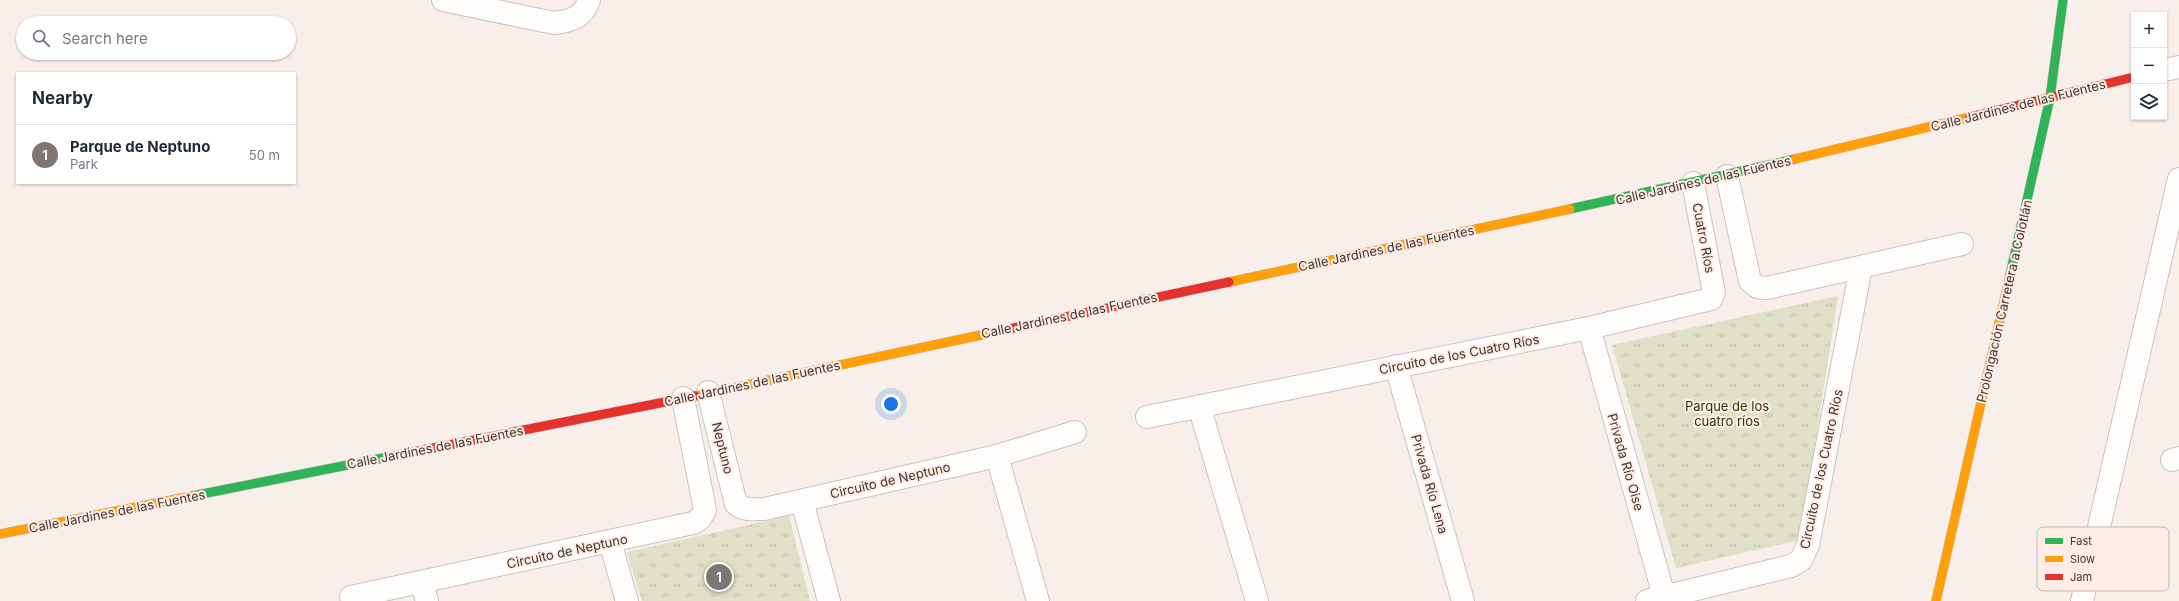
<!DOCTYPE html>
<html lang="en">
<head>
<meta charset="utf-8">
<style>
  body { margin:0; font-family:Inter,sans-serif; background:#f2f2f3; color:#1f2937 }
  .controls { position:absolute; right:12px; top:12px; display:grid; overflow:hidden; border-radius:0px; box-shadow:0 1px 3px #0004 }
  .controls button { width:36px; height:36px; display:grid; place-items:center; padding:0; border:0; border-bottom:1px solid #e0e1e3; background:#fff; color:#1f2937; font:20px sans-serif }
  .you { position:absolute; left:891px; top:404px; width:14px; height:14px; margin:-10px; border:3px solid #fff; border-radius:50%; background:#1a73e8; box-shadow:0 0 0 6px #1a73e833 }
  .badge { display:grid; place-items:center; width:26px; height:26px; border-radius:50%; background:#807671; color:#fff; font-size:13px; font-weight:700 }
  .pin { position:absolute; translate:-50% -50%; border:2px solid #fff; box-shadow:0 1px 4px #0006 }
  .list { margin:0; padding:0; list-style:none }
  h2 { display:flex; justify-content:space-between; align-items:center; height:52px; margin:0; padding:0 16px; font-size:17px }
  h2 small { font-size:13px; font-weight:400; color:#747a83 }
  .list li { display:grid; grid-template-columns:26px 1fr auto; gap:12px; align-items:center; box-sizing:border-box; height:60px; padding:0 16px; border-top:1px solid #e0e1e3 }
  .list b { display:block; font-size:15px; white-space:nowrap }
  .list p { margin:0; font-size:13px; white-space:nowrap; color:#747a83 }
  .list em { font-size:13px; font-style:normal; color:#747a83 }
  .icon { flex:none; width:22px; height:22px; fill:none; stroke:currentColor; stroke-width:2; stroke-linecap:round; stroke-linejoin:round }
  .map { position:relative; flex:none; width:2179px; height:601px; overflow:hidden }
  .search { position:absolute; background:#fff; box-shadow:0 1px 3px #0004; left:16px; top:16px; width:280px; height:44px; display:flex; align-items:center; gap:10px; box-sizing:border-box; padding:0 14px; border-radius:22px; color:#747a83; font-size:15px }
  .panel { position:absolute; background:#fff; box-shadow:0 1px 3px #0004; left:16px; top:72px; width:280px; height:112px; border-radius:0px }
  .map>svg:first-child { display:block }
</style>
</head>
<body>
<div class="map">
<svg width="2179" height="601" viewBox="0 0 2179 601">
  <defs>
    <pattern id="grass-tufts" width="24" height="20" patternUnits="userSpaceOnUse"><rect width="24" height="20" fill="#dfe0c5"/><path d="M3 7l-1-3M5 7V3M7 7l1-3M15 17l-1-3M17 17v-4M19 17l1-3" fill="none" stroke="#c0c1aa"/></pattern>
  </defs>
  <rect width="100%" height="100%" fill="#f8efeb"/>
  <g fill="url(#grass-tufts)">
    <polygon points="1838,296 1800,540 1676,568 1612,345"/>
    <polygon points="789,516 810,601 642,601 627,552"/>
  </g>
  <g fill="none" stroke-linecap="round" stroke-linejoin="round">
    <defs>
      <g id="street">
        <path d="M443 0 554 23C571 21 583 18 589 0"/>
        <polyline points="2164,70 2179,67"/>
        <polyline points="1727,176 1750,281 1757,287 1767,288 1962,244"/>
        <polyline points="1589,328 1664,596"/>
        <polyline points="1396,366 1463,601"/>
        <path d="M708 392 736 504C744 511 755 509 764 509L997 456 1075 432"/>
        <polyline points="1199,406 1257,601"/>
        <polyline points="1147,417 1589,328 1711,299 1714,293 1693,183"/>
        <polyline points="997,456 1038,601"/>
        <polyline points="2172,460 2179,458"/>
        <polyline points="802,501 829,601"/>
        <polyline points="610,542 627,601"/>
        <polyline points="422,583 427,601"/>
        <polyline points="351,597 693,523 700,519 705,510 683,398"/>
        <polyline points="1647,601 1791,566 1801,560 1808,545 1861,267"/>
        <polyline points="2082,601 2179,179"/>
      </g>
      <g id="fast">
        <polyline points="1570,209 1795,159"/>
        <polyline points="2010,275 2050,98 2063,0"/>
        <polyline points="197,495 388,457"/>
      </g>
      <g id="slow">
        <polyline points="1795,159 1970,117"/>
        <polyline points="1229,282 1570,209"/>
        <polyline points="695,396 995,332"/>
        <polyline points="0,534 197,495"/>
        <polyline points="1936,601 2010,275"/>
      </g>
      <g id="jam">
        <polyline points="1970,117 2134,77"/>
        <polyline points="995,332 1229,282"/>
        <polyline points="388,457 695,396"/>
      </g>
    </defs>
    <use href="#street" stroke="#cbc2be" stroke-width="24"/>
    <use href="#fast" stroke="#cbc2be" stroke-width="10"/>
    <use href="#slow" stroke="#cbc2be" stroke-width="10"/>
    <use href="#jam" stroke="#cbc2be" stroke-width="10"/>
    <use href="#street" stroke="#fefdfc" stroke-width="22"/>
    <use href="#fast" stroke="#30b455" stroke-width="9"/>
    <use href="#slow" stroke="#ff9f0a" stroke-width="9"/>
    <use href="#jam" stroke="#e5322d" stroke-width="9"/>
  </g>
  <g text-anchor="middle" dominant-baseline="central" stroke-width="4" stroke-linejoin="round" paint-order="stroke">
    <g font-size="13" fill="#403530" stroke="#feece5">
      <text transform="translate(2018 105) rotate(-14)">Calle Jardines de las Fuentes</text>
      <text transform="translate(1703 180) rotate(-13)">Calle Jardines de las Fuentes</text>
      <text transform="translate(1704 238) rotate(79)">Cuatro Ríos</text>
      <text transform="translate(1386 248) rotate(-12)">Calle Jardines de las Fuentes</text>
      <text transform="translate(2004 301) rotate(-77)">Prolongación Carretera a Colotlán</text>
      <text transform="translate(1069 315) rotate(-12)">Calle Jardines de las Fuentes</text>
      <text transform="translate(1459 354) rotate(-11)">Circuito de los Cuatro Ríos</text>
      <text transform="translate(752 383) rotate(-12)">Calle Jardines de las Fuentes</text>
      <text transform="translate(435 447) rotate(-11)">Calle Jardines de las Fuentes</text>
      <text transform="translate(723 448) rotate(76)">Neptuno</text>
      <text transform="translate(1626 462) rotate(74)">Privada Río Oise</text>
      <text transform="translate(1821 469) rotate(-78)">Circuito de los Cuatro Ríos</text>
      <text transform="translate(890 480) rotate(-13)">Circuito de Neptuno</text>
      <text transform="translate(1430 484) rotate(74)">Privada Río Lena</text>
      <text transform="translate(117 511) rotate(-11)">Calle Jardines de las Fuentes</text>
      <text transform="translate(567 551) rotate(-12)">Circuito de Neptuno</text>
    </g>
    <g font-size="13" fill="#303703" stroke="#feece5">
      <text x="1727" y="406">Parque de los<tspan x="1727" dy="15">cuatro ríos</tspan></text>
    </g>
  </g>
  <rect x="2037" y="527" width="132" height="64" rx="6" fill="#feece5" stroke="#c5b5af" stroke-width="1"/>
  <rect x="2045" y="538" width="18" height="6" fill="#30b455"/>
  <rect x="2045" y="556" width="18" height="6" fill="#ff9f0a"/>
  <rect x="2045" y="574" width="18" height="6" fill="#e5322d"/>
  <g font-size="11" fill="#403530">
    <text x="2070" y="545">Fast</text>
    <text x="2070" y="563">Slow</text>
    <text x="2070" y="581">Jam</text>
  </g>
</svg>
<div class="controls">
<button>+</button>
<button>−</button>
<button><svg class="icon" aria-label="layers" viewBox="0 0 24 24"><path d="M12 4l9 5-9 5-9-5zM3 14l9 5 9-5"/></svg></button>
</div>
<div class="you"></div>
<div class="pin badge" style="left:719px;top:577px">1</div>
<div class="search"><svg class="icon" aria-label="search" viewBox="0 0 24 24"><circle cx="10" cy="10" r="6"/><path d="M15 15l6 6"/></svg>Search here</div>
<section class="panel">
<h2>Nearby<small></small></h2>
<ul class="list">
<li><span class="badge">1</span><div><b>Parque de Neptuno</b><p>Park</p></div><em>50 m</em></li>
</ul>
</section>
</div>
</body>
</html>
